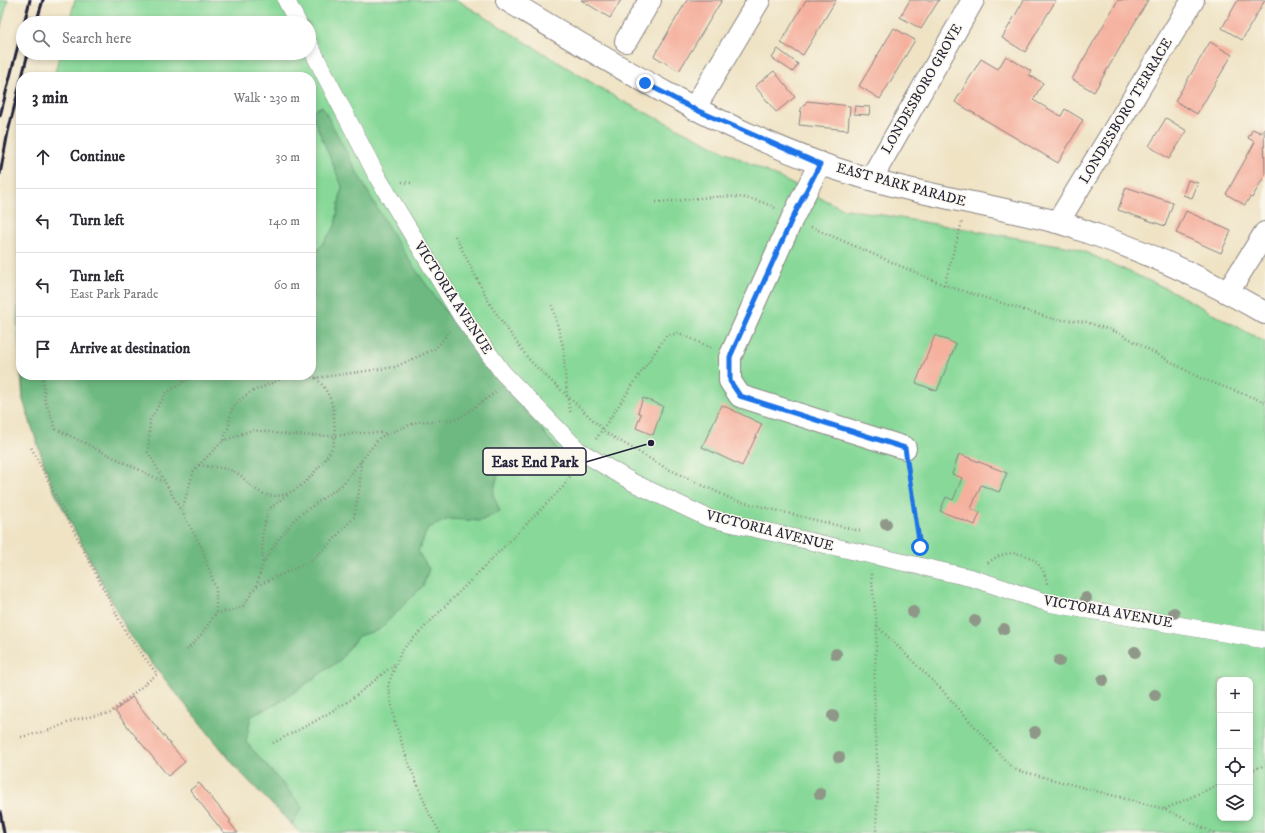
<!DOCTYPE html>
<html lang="en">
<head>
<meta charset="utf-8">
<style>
  body { margin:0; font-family:"IM FELL DW Pica",serif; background:#f2f2f3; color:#2b2b33 }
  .controls { position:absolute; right:12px; bottom:12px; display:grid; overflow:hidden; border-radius:8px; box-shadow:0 2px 6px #0003 }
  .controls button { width:36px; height:36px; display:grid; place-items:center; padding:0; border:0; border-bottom:1px solid #e1e1e2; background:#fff; color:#2b2b33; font:20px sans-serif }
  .stop { position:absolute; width:12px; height:12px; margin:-9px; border:3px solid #1a73e8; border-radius:50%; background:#fff }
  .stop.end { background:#1a73e8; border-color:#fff; box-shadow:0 1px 4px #0008 }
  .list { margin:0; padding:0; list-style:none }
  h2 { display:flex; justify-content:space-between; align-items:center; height:52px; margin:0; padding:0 16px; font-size:17px }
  h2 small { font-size:13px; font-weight:400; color:#7c7c81 }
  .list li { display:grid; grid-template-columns:26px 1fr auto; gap:12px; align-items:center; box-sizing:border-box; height:64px; padding:0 16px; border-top:1px solid #e1e1e2 }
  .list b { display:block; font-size:15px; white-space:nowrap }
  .list p { margin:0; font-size:13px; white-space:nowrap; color:#7c7c81 }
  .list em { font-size:13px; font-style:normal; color:#7c7c81 }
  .icon { flex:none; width:22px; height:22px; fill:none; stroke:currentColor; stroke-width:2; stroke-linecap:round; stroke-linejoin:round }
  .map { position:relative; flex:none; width:1265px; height:833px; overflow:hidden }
  .search { position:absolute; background:#fff; box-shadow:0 2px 6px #0003; left:16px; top:16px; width:300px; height:44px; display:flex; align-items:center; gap:10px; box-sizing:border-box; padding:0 14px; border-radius:22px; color:#7c7c81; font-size:15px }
  .panel { position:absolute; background:#fff; box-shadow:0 2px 6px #0003; left:16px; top:72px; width:300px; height:308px; border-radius:16px }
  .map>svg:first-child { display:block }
</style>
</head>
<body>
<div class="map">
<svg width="1265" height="833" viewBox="0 0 1265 833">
  <rect width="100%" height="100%" fill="#fbf7ec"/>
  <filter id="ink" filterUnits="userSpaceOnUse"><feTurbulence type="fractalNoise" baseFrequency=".025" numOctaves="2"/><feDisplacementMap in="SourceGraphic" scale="8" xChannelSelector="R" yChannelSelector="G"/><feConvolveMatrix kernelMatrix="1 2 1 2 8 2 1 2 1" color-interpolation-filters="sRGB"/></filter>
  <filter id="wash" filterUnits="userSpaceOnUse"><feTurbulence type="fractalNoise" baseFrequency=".012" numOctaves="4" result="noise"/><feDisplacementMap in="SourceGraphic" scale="16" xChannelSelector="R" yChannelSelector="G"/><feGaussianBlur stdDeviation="0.9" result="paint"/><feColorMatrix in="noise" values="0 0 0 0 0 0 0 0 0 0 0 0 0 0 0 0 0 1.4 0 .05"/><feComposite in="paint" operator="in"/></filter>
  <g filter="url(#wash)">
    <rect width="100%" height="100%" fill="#efe3c4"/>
    <g fill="#88d999" stroke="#557e6a" fill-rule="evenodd">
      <polygon points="0,0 8,0 0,30"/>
      <path d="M75 0H457L620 100 841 208 1076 248 1170 290 1265 342V833H300L240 772 130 636 52 487 23 400 17 319 21 230V375H311V77H54L60 53H309V23H69ZM1220 680H1250V818H1220Z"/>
    </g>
    <g fill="#6eb981" stroke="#486e5e">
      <path d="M322 106C346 151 369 197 397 241 446 319 507 388 566 459L550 470 520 452 500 466 493 494 500 512 480 521 449 519 428 528 418 552 429 569 423 586 379 630 358 636 340 660 277 704 251 715 246 742 303 807 292 824 240 772 130 636 52 487 23 400 22 375H311V260L335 226 342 186 311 112Z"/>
      <polygon points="21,235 21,320 19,239"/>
    </g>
    <g id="blocks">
      <g fill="#f5b09e">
        <polygon points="581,0 621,0 610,18"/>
        <polygon points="687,0 722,0 679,71 654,56"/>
        <polygon points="806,0 836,0 803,55 781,43"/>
        <polygon points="910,0 939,0 921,29 900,17"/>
        <polygon points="1024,0 1056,0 1025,52 1002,38"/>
        <polygon points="1118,0 1148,0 1094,92 1072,79"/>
        <polygon points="1238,0 1265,0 1242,40 1222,28"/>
        <polygon points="894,28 915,40 880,99 859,86"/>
        <polygon points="1210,42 1232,55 1197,114 1175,101"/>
        <polygon points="778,49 798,64 793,72 772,58"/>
        <polygon points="1006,56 1031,71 1029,75 1043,83 1033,100 1061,116 1065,109 1083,120 1058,163 955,102 981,59 998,69"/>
        <polygon points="774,71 795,97 776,112 755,86"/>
        <polygon points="807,101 850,106 848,130 799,125 801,109"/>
        <polygon points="855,106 870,107 869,115 854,114"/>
        <polygon points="1166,118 1187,131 1169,159 1149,146"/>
        <polygon points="1264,128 1265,175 1252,198 1250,197 1245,205 1226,194 1255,142 1248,138 1253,129 1261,133"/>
        <polygon points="1188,180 1198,183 1192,198 1183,195"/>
        <polygon points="1126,187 1173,203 1165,226 1118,210"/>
        <polygon points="1186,211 1231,231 1221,253 1176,233"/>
        <polygon points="935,335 956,344 937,391 916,383"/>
        <polygon points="643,398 663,406 653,435 636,428 641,414 638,412"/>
        <polygon points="722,405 762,424 742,466 702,447"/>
        <polygon points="959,454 1007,473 999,492 981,485 971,509 980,512 975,525 940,511 946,497 953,500 962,478 952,474"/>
        <polygon points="132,697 185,762 168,776 115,711"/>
        <polygon points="199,783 231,821 229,822 238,833 224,833 190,790"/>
      </g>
    </g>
  </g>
  <g filter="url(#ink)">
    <use href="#blocks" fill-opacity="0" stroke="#888280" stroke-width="1"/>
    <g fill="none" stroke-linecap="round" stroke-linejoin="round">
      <defs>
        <g id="pedestrian">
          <polyline points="286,0 298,23"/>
          <polyline points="309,44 378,178 462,317 503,373 578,450 634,483 708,518 972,578 1048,603 1265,640"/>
        </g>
        <g id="minor">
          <polyline points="626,41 650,0"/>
          <polyline points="694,109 759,0"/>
          <polyline points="820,163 792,219 730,357 730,381 740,396 905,448"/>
          <polyline points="871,179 973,0"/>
          <polyline points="1058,222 1193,0"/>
          <polyline points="1228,292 1265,233"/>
        </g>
        <path id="tertiary" d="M507 0C608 61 708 123 819 163 896 191 978 202 1057 222 1070 225 1083 231 1096 235 1155 255 1211 282 1265 313"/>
      </defs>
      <use href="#pedestrian" stroke="#888280" stroke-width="18"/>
      <use href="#minor" stroke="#888280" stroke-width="24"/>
      <use href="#tertiary" stroke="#888280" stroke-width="24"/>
      <g stroke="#888280" stroke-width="2.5" stroke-dasharray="1 3" stroke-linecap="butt">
        <polyline points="402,182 412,183"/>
        <path d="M656 202C698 201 735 187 775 208"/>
        <polyline points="811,227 944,285 1053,319 1086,322 1119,333 1200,378 1265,402"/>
        <polyline points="455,236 491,306 530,361 608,434 664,467 734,500 860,531"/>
        <polyline points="944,285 962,222"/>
        <polyline points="552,305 563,346 567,396 571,415"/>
        <polyline points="43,375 45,401 56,429 164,482"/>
        <polyline points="307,375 316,378 395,367 435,349 450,331"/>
        <path d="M316 378C334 396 334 411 335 436L356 433H387"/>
        <polyline points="596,439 666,336 679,333 711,348"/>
        <path d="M199 465C210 467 222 467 233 471 241 474 247 483 254 488 275 505 297 492 312 475 323 462 333 452 335 436L291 435 252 430 223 441"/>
        <polyline points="908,468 920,546"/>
        <polyline points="182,510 194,470 223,441 229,426 231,410 240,400 249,393 290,375"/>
        <polyline points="263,562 262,536 268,510 287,495"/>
        <path d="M988 563C1010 544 1043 554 1047 584"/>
        <polyline points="871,574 877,626 874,689 878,783 876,833"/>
        <polyline points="257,586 310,561 330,544 354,517 360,485 361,460"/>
        <polyline points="216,613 231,611 243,606 256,587 263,563 278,540 297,517 343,484 380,437 417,422 458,419 496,392"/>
        <polyline points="877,626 940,688 1013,769 1164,809 1214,833"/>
        <polyline points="187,650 201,635 216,613 216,589 201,546 148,452 150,420 166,393 194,375"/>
        <polyline points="21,737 50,730 77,719 110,713 157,674 126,633 31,447"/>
        <polyline points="273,743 312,723 349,701 396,663"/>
        <polyline points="1250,771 1265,765"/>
        <polyline points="1165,809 1220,784"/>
        <polyline points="440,833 430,815 407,759 395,722 388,685 401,651 563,487 575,469"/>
      </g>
      <use href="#pedestrian" stroke="#fff" stroke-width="17"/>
      <use href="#minor" stroke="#fff" stroke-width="22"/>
      <use href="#tertiary" stroke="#fff" stroke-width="22"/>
      <g stroke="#22223b" stroke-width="3">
        <polyline points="24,23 30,0"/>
        <polyline points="36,23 43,0"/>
        <polyline points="22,77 28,53"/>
        <polyline points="0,116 23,26"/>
        <polyline points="0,174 8,132 21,80"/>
        <polyline points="0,811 4,833"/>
      </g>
    </g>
    <g fill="#8f9788">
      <circle cx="886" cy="524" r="6"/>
      <circle cx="1086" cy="598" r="6"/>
      <circle cx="913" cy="612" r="6"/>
      <circle cx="1174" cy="613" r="6"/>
      <circle cx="975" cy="621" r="6"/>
      <circle cx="1004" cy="629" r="6"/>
      <circle cx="1135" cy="652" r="6"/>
      <circle cx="836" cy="654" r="6"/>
      <circle cx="1059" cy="661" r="6"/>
      <circle cx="1103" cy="680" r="6"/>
      <circle cx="1155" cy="695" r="6"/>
      <circle cx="833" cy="716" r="6"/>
      <circle cx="1035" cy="732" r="6"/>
      <circle cx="839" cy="757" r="6"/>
      <circle cx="820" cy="794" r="6"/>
    </g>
  </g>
  <g fill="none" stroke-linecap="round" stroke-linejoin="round" filter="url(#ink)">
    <polyline stroke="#1a73e8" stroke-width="5" points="645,83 694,109 820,164 792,219 730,357 730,381 740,396 905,448 920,547"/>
  </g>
  <g text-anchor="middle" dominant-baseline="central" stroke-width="3" stroke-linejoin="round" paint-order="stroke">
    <g font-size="14" fill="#22223b" stroke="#fbf7ec">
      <text transform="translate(922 89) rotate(-60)">LONDESBORO GROVE</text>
      <text transform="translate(1126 111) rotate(-59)">LONDESBORO TERRACE</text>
      <text transform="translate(901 185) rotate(15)">EAST PARK PARADE</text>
      <text transform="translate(453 298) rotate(57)">VICTORIA AVENUE</text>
      <text transform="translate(770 531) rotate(14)">VICTORIA AVENUE</text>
      <text transform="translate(1108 612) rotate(10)">VICTORIA AVENUE</text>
    </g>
  </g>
  <path fill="none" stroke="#22223b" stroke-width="1.5" d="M651 443L586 462"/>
  <circle fill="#22223b" stroke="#fbf7ec" stroke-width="1.5" cx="651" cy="443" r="4"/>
  <rect fill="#fbf7ec" stroke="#22223b" stroke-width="1.5" x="483" y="448" width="103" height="27" rx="4"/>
  <g font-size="15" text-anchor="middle" font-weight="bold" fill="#22223b">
    <text x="535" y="467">East End Park</text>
  </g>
</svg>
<div class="controls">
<button>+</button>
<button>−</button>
<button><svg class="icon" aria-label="locate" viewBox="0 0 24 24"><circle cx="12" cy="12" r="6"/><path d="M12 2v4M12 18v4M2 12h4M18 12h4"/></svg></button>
<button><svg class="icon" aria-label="layers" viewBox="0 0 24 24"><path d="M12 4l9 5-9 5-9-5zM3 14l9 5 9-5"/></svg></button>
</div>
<div class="stop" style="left:920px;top:547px"></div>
<div class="stop end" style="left:645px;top:83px"></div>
<div class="search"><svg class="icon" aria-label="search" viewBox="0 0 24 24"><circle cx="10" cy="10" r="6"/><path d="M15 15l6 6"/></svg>Search here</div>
<section class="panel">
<h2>3 min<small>Walk · 230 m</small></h2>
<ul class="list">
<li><svg class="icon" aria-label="ahead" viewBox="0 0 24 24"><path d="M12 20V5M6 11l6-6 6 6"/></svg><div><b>Continue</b></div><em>30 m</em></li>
<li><svg class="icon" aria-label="left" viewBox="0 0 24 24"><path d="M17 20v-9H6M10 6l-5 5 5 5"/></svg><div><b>Turn left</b></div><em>140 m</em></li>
<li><svg class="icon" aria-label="left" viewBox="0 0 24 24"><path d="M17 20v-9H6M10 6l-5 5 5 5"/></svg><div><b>Turn left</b><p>East Park Parade</p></div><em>60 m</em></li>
<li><svg class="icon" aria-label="arrive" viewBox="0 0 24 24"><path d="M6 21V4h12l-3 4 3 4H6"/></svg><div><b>Arrive at destination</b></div></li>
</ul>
</section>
</div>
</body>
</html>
